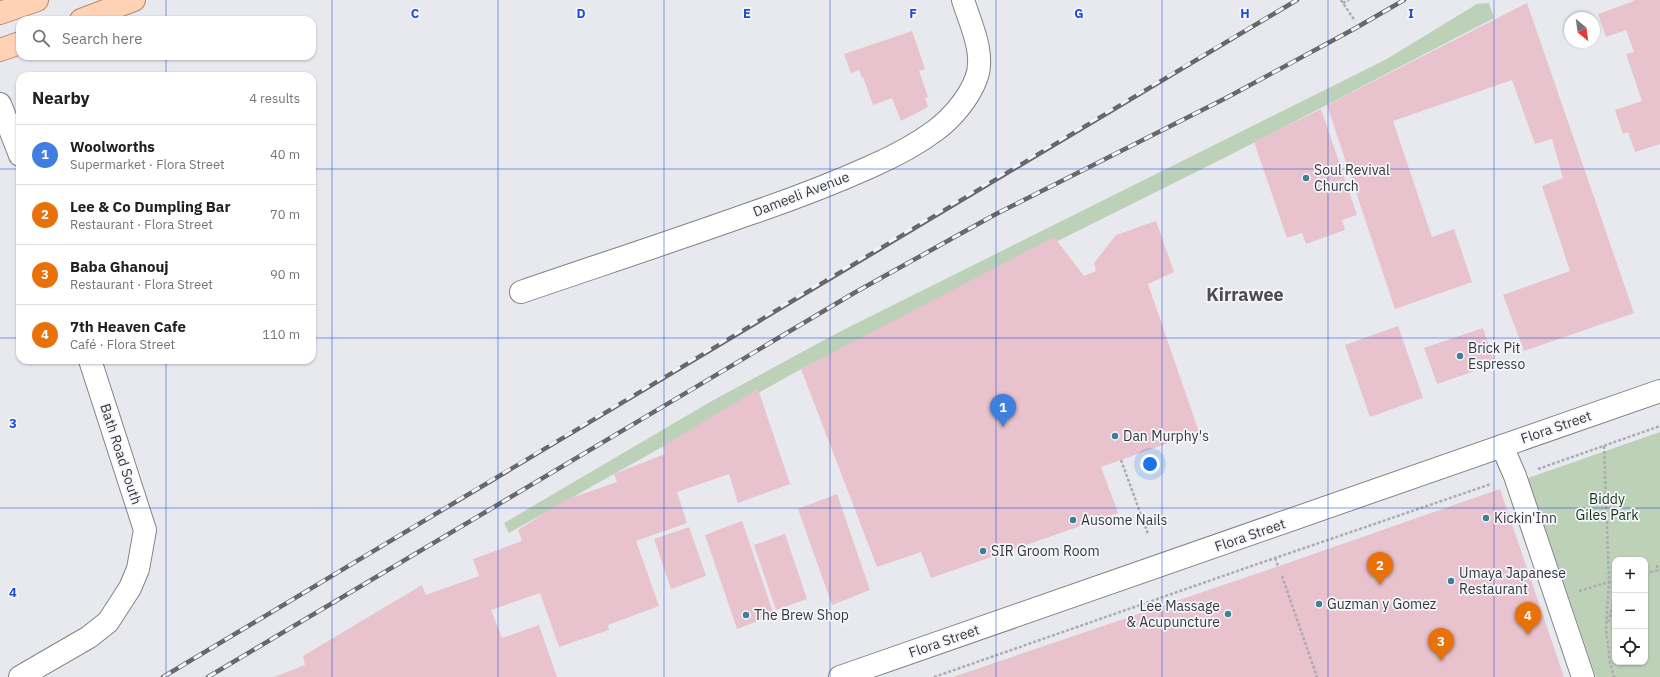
<!DOCTYPE html>
<html lang="en">
<head>
<meta charset="utf-8">
<style>
  body { margin:0; font-family:"IBM Plex Sans",sans-serif; background:#f6f6f6; color:#202124 }
  .controls { position:absolute; right:12px; bottom:12px; display:grid; overflow:hidden; border-radius:8px; box-shadow:0 1px 3px #0004 }
  .controls button { width:36px; height:36px; display:grid; place-items:center; padding:0; border:0; border-bottom:1px solid #e0e0e0; background:#fff; color:#202124; font:20px sans-serif }
  .compass { position:absolute; left:1564px; top:12px; width:36px; height:36px; border-radius:50%; background:#fff; box-shadow:0 1px 3px #0004; rotate:151deg }
  .you { position:absolute; left:1150px; top:464px; width:14px; height:14px; margin:-10px; border:3px solid #fff; border-radius:50%; background:#1a73e8; box-shadow:0 0 0 6px #1a73e833 }
  .badge { display:grid; place-items:center; width:26px; height:26px; border-radius:50%; background:#0f766e; color:#fff; font-size:13px; font-weight:700 }
  .pin { position:absolute; translate:-50% -33px; filter:drop-shadow(0 1px 2px #0008) }
  .pin::after { content:''; position:absolute; top:21px; width:14px; height:12px; background:inherit; clip-path:polygon(0 0,100% 0,50% 100%) }
  .list { margin:0; padding:0; list-style:none }
  h2 { display:flex; justify-content:space-between; align-items:center; height:52px; margin:0; padding:0 16px; font-size:17px }
  h2 small { font-size:13px; font-weight:400; color:#757577 }
  .list li { display:grid; grid-template-columns:26px 1fr auto; gap:12px; align-items:center; box-sizing:border-box; height:60px; padding:0 16px; border-top:1px solid #e0e0e0 }
  .list b { display:block; font-size:15px; white-space:nowrap }
  .list p { margin:0; font-size:13px; white-space:nowrap; color:#757577 }
  .list em { font-size:13px; font-style:normal; color:#757577 }
  .icon { flex:none; width:22px; height:22px; fill:none; stroke:currentColor; stroke-width:2; stroke-linecap:round; stroke-linejoin:round }
  .map { position:relative; flex:none; width:1660px; height:677px; overflow:hidden }
  .search { position:absolute; background:#fff; box-shadow:0 1px 3px #0004; left:16px; top:16px; width:300px; height:44px; display:flex; align-items:center; gap:10px; box-sizing:border-box; padding:0 14px; border-radius:12px; color:#757577; font-size:15px }
  .panel { position:absolute; background:#fff; box-shadow:0 1px 3px #0004; left:16px; top:72px; width:300px; height:292px; border-radius:12px }
  .map>svg:first-child { display:block }
</style>
</head>
<body>
<div class="map">
<svg width="1660" height="677" viewBox="0 0 1660 677">
  <rect width="100%" height="100%" fill="#e8e9ef"/>
  <g fill="#bcd1b8" fill-rule="evenodd">
    <polygon points="1489,3 1494,18 1230,155 801,369 509,533 504,523 710,402 841,331 1385,60 1477,4"/>
    <path d="M1660 432V677H1596L1528 478ZM1615 560H1645V662H1615Z"/>
  </g>
  <g fill="#e8c2cd">
    <polygon points="1634,0 1660,0 1660,144 1635,152 1628,132 1623,134 1615,110 1642,101 1626,54 1634,52 1626,30 1606,37 1598,14 1634,1"/>
    <polygon points="1527,3 1634,313 1524,351 1503,295 1570,271 1542,186 1563,178 1552,139 1535,144 1512,80 1393,121 1432,237 1454,229 1472,282 1395,309 1327,105"/>
    <polygon points="912,31 925,69 919,71 928,97 925,98 928,107 901,121 892,98 873,105 863,77 862,78 859,70 851,73 844,54"/>
    <polygon points="1321,109 1357,215 1342,220 1345,230 1306,244 1302,233 1287,238 1254,142"/>
    <polygon points="1156,221 1174,272 1148,284 1199,432 1101,467 1118,513 931,578 921,552 877,567 801,369 1054,237 1084,276 1096,271 1094,263 1116,235"/>
    <polygon points="1398,326 1423,398 1370,417 1345,345"/>
    <polygon points="1483,328 1495,364 1437,384 1424,348"/>
    <polygon points="758,389 790,484 738,503 729,474 677,492 687,523 636,541 659,606 608,625 609,630 559,647 540,593 491,610 502,638 539,625 557,677 274,677 305,665 303,656 422,585 426,595 479,576 473,559 522,541 518,530 565,500 617,482 614,474 665,454 663,446"/>
    <polygon points="1500,489 1564,677 953,677 1285,564"/>
    <polygon points="837,494 870,590 832,605 798,509"/>
    <polygon points="742,521 774,615 737,629 705,535"/>
    <polygon points="689,527 706,576 671,589 654,539"/>
    <polygon points="785,534 807,599 776,610 754,545"/>
  </g>
  <g fill="none" stroke-linecap="round" stroke-linejoin="round">
    <defs>
      <g id="minor">
        <polyline points="0,104 20,155"/>
        <path d="M521 292C597 266 673 241 749 214 790 200 830 185 870 167 893 157 916 145 936 130 952 118 969 98 976 79 986 54 970 23 963 0"/>
        <polyline points="1502,446 1515,476 1583,677"/>
        <polyline points="20,677 89,637 108,622 130,588 138,569 145,530 90,360"/>
        <polyline points="840,677 1660,391"/>
      </g>
      <g id="major">
        <polyline points="0,13 37,0"/>
        <polyline points="81,20 134,0"/>
        <polyline points="0,50 20,43"/>
      </g>
    </defs>
    <use href="#minor" stroke="#828388" stroke-width="24"/>
    <use href="#major" stroke="#b9886a" stroke-width="24"/>
    <g stroke="#acacb1" stroke-width="2.5" stroke-dasharray="3 2" stroke-linecap="butt">
      <polyline points="1341,0 1355,21"/>
      <polyline points="1343,3 1349,0"/>
      <polyline points="1604,446 1609,582 1606,629 1610,663 1614,677"/>
      <polyline points="1121,460 1148,534"/>
      <polyline points="1538,469 1660,426"/>
      <polyline points="1275,558 1278,566"/>
      <polyline points="1657,565 1658,571"/>
      <polyline points="1645,573 1660,570"/>
      <polyline points="1282,576 1317,677"/>
      <polyline points="1579,591 1615,580"/>
      <polyline points="1608,622 1615,599"/>
      <polyline points="934,677 1243,569 1491,484"/>
    </g>
    <use href="#minor" stroke="#fff" stroke-width="22"/>
    <use href="#major" stroke="#ffd1b5" stroke-width="22"/>
    <defs>
      <g id="rail">
        <path d="M163 677C541 451 918 223 1297 0"/>
        <polyline points="208,677 854,293 996,214 1226,98 1354,29 1404,0"/>
      </g>
    </defs>
    <use href="#rail" stroke="#67686b" stroke-width="4.5"/>
    <use href="#rail" stroke="#f5f6fd" stroke-width="3" stroke-dasharray="9" stroke-linecap="butt"/>
  </g>
  <path fill="none" stroke="#1d4ed8" stroke-width="1" stroke-opacity="0.55" d="M166 0V20M332 0V677M498 0V677M664 0V677M830 0V677M996 0V677M1162 0V677M1328 0V677M1494 0V677M166 56V76M0 169H20M312 169H1660M0 338H20M312 338H1660M166 360V677M0 508H1660"/>
  <g fill="#408094" stroke="#f5f6fd" stroke-width="1.5">
    <circle cx="1306" cy="178" r="4"/>
    <circle cx="1460" cy="356" r="4"/>
    <circle cx="1115" cy="436" r="4"/>
    <circle cx="1486" cy="518" r="4"/>
    <circle cx="1073" cy="520" r="4"/>
    <circle cx="983" cy="551" r="4"/>
    <circle cx="1451" cy="581" r="4"/>
    <circle cx="1319" cy="604" r="4"/>
    <circle cx="1228" cy="614" r="4"/>
    <circle cx="746" cy="615" r="4"/>
  </g>
  <g text-anchor="middle" dominant-baseline="central" stroke-width="3.5" stroke-linejoin="round" paint-order="stroke">
    <g font-size="14" fill="#38383b" stroke="#f5f6fd" text-anchor="start">
      <text x="1314" y="170">Soul Revival<tspan x="1314" dy="16">Church</tspan></text>
      <text x="1468" y="348">Brick Pit<tspan x="1468" dy="16">Espresso</tspan></text>
      <text x="1123" y="436">Dan Murphy's</text>
      <text x="1494" y="518">Kickin'Inn</text>
      <text x="1081" y="520">Ausome Nails</text>
      <text x="991" y="551">SIR Groom Room</text>
      <text x="1459" y="573">Umaya Japanese<tspan x="1459" dy="16">Restaurant</tspan></text>
      <text x="1327" y="604">Guzman y Gomez</text>
      <text x="1220" y="606" text-anchor="end">Lee Massage<tspan x="1220" dy="16">&amp; Acupuncture</tspan></text>
      <text x="754" y="615">The Brew Shop</text>
    </g>
    <g font-size="14" fill="#38383b" stroke="#f5f6fd">
      <text transform="translate(801 194) rotate(-21)">Dameeli Avenue</text>
      <text transform="translate(1556 427) rotate(-19)">Flora Street</text>
      <text transform="translate(121 454) rotate(72)">Bath Road South</text>
      <text transform="translate(1250 535) rotate(-19)">Flora Street</text>
      <text transform="translate(944 641) rotate(-19)">Flora Street</text>
    </g>
    <g font-size="14" fill="#14350e" stroke="#f5f6fd">
      <text x="1607" y="499">Biddy<tspan x="1607" dy="16">Giles Park</tspan></text>
    </g>
    <g font-size="18" font-weight="bold" fill="#4b4b50" stroke="#f5f6fd">
      <text x="1245" y="294">Kirrawee</text>
    </g>
  </g>
  <g font-size="13" text-anchor="middle" font-weight="bold" fill="#1d4ed8" stroke="#f5f6fd" stroke-width="3.5" stroke-linejoin="round" paint-order="stroke">
    <text x="415" y="18">C</text>
    <text x="581" y="18">D</text>
    <text x="747" y="18">E</text>
    <text x="913" y="18">F</text>
    <text x="1079" y="18">G</text>
    <text x="1245" y="18">H</text>
    <text x="1411" y="18">I</text>
    <text x="13" y="428">3</text>
    <text x="13" y="597">4</text>
  </g>
</svg>
<div class="controls">
<button>+</button>
<button>−</button>
<button><svg class="icon" aria-label="locate" viewBox="0 0 24 24"><circle cx="12" cy="12" r="6"/><path d="M12 2v4M12 18v4M2 12h4M18 12h4"/></svg></button>
</div>
<svg class="compass" viewBox="-18 -18 36 36"><path d="M0-13l5 13h-10z" fill="#e53935"/><path d="M0 13l5-13h-10z" fill="#757577"/></svg>
<div class="you"></div>
<div class="pin badge" style="left:1003px;top:427px;background:#3f7fe0">1</div>
<div class="pin badge" style="left:1380px;top:585px;background:#e8710a">2</div>
<div class="pin badge" style="left:1441px;top:661px;background:#e8710a">3</div>
<div class="pin badge" style="left:1528px;top:635px;background:#e8710a">4</div>
<div class="search"><svg class="icon" aria-label="search" viewBox="0 0 24 24"><circle cx="10" cy="10" r="6"/><path d="M15 15l6 6"/></svg>Search here</div>
<section class="panel">
<h2>Nearby<small>4 results</small></h2>
<ul class="list">
<li><span class="badge" style="background:#3f7fe0">1</span><div><b>Woolworths</b><p>Supermarket · Flora Street</p></div><em>40 m</em></li>
<li><span class="badge" style="background:#e8710a">2</span><div><b>Lee &amp; Co Dumpling Bar</b><p>Restaurant · Flora Street</p></div><em>70 m</em></li>
<li><span class="badge" style="background:#e8710a">3</span><div><b>Baba Ghanouj</b><p>Restaurant · Flora Street</p></div><em>90 m</em></li>
<li><span class="badge" style="background:#e8710a">4</span><div><b>7th Heaven Cafe</b><p>Café · Flora Street</p></div><em>110 m</em></li>
</ul>
</section>
</div>
</body>
</html>
